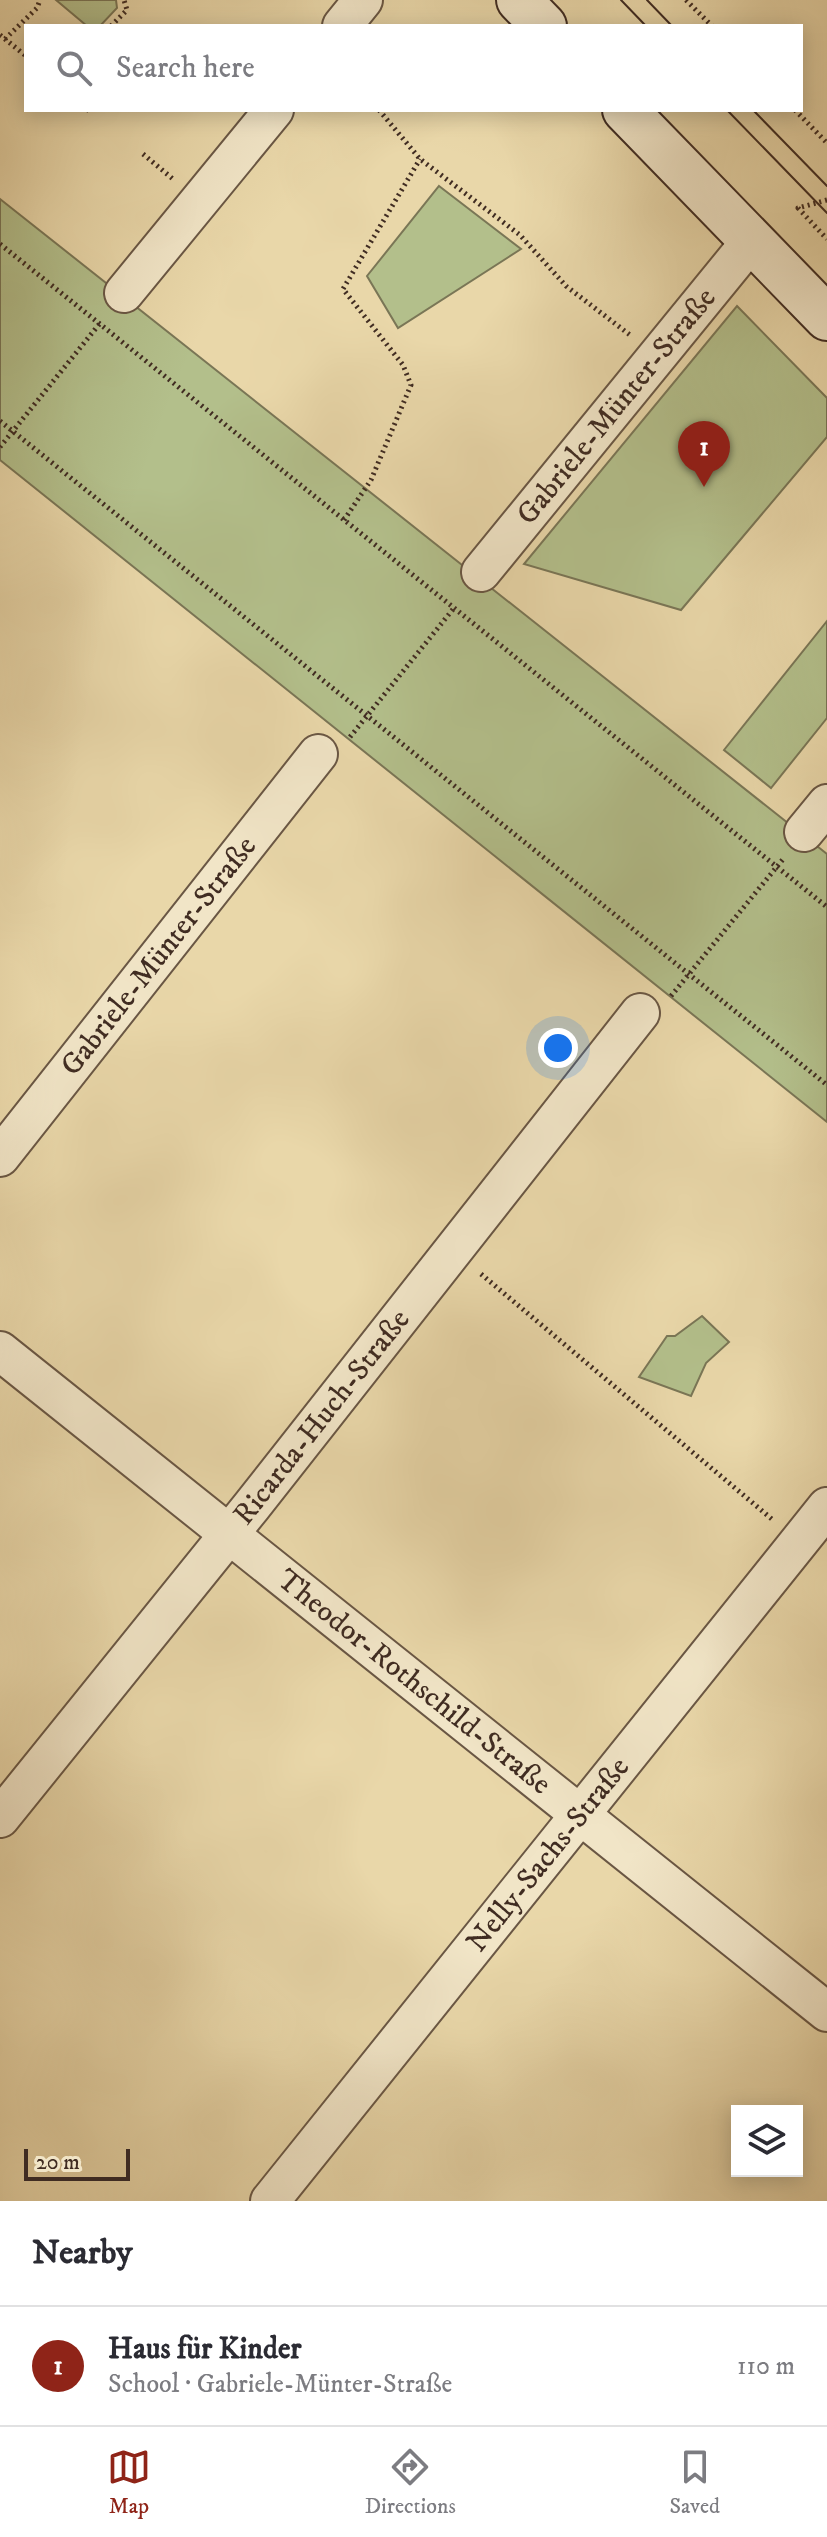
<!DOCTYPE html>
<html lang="en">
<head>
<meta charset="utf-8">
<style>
  body { margin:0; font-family:"IM FELL DW Pica",serif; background:#f7f7f7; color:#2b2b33 }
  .controls { position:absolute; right:24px; bottom:24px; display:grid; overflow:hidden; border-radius:0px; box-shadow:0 4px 20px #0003 }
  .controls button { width:72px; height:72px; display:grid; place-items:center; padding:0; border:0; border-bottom:2px solid #e1e1e2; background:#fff; color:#2b2b33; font:40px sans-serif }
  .scale { position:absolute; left:24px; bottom:20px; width:106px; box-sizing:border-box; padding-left:8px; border:4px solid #402c22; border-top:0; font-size:22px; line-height:28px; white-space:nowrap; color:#402c22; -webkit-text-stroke:6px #f1e5c7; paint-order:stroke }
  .you { position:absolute; left:558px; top:1048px; width:28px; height:28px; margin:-20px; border:6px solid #fff; border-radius:50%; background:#1a73e8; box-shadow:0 0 0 12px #1a73e833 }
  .badge { display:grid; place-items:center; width:52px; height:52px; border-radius:50%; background:#8f2418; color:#fff; font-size:26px; font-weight:700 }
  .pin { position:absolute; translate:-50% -66px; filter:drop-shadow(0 2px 4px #0008) }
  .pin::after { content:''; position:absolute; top:42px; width:28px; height:24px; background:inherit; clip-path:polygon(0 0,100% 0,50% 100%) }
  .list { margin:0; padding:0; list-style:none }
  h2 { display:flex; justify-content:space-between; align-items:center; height:104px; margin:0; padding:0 32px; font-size:34px }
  h2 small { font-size:26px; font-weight:400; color:#7c7c81 }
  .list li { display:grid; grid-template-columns:52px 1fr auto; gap:24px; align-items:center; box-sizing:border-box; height:120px; padding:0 32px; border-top:2px solid #e1e1e2 }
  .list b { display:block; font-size:30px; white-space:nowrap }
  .list p { margin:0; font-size:26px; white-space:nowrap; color:#7c7c81 }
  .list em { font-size:26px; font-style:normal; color:#7c7c81 }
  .icon { flex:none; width:44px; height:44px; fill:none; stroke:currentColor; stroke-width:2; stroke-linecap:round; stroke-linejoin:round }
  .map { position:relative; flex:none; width:827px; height:2201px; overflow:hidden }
  .search { position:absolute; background:#fff; box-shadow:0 4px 20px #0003; left:24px; right:24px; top:24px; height:88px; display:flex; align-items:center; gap:20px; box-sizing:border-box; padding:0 28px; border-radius:0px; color:#7c7c81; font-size:30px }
  .sheet { height:224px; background:#fff }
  nav { display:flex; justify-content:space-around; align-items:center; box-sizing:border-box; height:112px; border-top:2px solid #e1e1e2; background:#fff; font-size:22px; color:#7c7c81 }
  nav a { display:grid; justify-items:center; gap:4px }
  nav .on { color:#8f2418 }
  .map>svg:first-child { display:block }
</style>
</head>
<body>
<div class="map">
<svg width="827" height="2201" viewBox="0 0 827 2201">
  <rect width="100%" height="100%" fill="#e9d7a9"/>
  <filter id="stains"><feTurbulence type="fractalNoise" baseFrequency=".0025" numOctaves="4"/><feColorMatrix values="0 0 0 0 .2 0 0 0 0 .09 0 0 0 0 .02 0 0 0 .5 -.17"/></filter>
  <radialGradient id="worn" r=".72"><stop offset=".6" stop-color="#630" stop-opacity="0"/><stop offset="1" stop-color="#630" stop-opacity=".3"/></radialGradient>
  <g fill="#b3bf8b" stroke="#7a7656" stroke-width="2">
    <polygon points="56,0 116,0 117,8 100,26 87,26"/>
    <polygon points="439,186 521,249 398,328 367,276"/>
    <polygon points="0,199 827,854 827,1122 0,460"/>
    <polygon points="737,306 827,398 827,437 681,610 524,564"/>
    <polygon points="827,621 827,718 771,788 724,750"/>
    <polygon points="702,1316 729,1342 706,1363 691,1396 639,1377 667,1336 675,1336"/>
  </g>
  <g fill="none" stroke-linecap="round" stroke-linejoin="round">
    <defs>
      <g id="street">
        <polyline points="342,26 363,0"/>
        <polyline points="124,293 274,110"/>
        <path id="s1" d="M481 572 752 240"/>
        <polyline points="804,832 827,804"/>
        <path id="s2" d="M0 1157 318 754"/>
        <path id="s3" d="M0 1351 827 2012"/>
        <path id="s4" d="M0 1818 251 1507 640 1013"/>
        <path id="s5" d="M270 2201 827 1507"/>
      </g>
      <g id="secondary">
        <polyline points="519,0 544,26"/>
        <polyline points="625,110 827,318"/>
      </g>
    </defs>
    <use href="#street" stroke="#6a5744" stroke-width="42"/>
    <use href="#secondary" stroke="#402c22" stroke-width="48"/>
    <g stroke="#402c22" stroke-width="5" stroke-dasharray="2 4" stroke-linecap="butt">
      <polyline points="686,0 712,26"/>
      <polyline points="111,26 127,10 124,0"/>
      <polyline points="0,35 26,56"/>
      <polyline points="5,39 37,8 40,0"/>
      <polyline points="88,110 89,111"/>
      <polyline points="379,110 420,159 520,235 566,286 630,335"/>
      <polyline points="795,110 827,143"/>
      <polyline points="143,154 173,179"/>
      <polyline points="827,200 798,208 827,239"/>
      <polyline points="0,244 827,907"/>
      <polyline points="0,421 827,1085"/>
      <polyline points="0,447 101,322"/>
      <polyline points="344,520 371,480 411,385 403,365 343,289 420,159"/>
      <polyline points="350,737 454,608"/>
      <polyline points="671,996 784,858"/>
      <polyline points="481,1274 773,1520"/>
    </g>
    <use href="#street" stroke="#f1e5c7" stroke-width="38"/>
    <use href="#secondary" stroke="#f1e5c7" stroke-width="44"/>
    <g stroke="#402c22" stroke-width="2">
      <polyline points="621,0 646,26"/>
      <polyline points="647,0 672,26"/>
      <polyline points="727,110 827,213"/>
      <polyline points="753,110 827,186"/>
    </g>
  </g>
  <g text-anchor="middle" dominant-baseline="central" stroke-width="8" stroke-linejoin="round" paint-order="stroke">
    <g font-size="30" fill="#402c22" stroke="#f1e5c7">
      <text stroke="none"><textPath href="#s1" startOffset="214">Gabriele-Münter-Straße</textPath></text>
      <text stroke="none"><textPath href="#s2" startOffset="256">Gabriele-Münter-Straße</textPath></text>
      <text stroke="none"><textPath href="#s4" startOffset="514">Ricarda-Huch-Straße</textPath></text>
      <text stroke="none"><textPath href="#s3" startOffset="530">Theodor-Rothschild-Straße</textPath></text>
      <text stroke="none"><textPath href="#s5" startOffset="444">Nelly-Sachs-Straße</textPath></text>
    </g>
  </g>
  <rect width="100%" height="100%" filter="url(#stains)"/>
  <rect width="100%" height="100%" fill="url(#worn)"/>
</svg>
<div class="controls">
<button><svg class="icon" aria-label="layers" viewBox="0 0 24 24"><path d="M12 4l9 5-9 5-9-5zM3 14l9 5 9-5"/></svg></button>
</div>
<div class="scale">20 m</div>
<div class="you"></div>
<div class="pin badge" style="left:704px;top:487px">1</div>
<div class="search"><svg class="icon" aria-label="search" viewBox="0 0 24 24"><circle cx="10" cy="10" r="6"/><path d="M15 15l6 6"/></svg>Search here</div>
</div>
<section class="sheet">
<h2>Nearby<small></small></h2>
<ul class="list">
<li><span class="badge">1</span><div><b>Haus für Kinder</b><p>School · Gabriele-Münter-Straße</p></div><em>110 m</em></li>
</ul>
</section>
<nav>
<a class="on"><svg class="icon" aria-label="map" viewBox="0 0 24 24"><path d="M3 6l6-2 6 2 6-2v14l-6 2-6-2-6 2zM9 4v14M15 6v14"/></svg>Map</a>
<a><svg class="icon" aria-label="directions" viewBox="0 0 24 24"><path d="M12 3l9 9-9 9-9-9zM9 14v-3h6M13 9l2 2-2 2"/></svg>Directions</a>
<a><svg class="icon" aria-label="saved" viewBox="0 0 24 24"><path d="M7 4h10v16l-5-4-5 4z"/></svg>Saved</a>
</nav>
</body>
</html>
